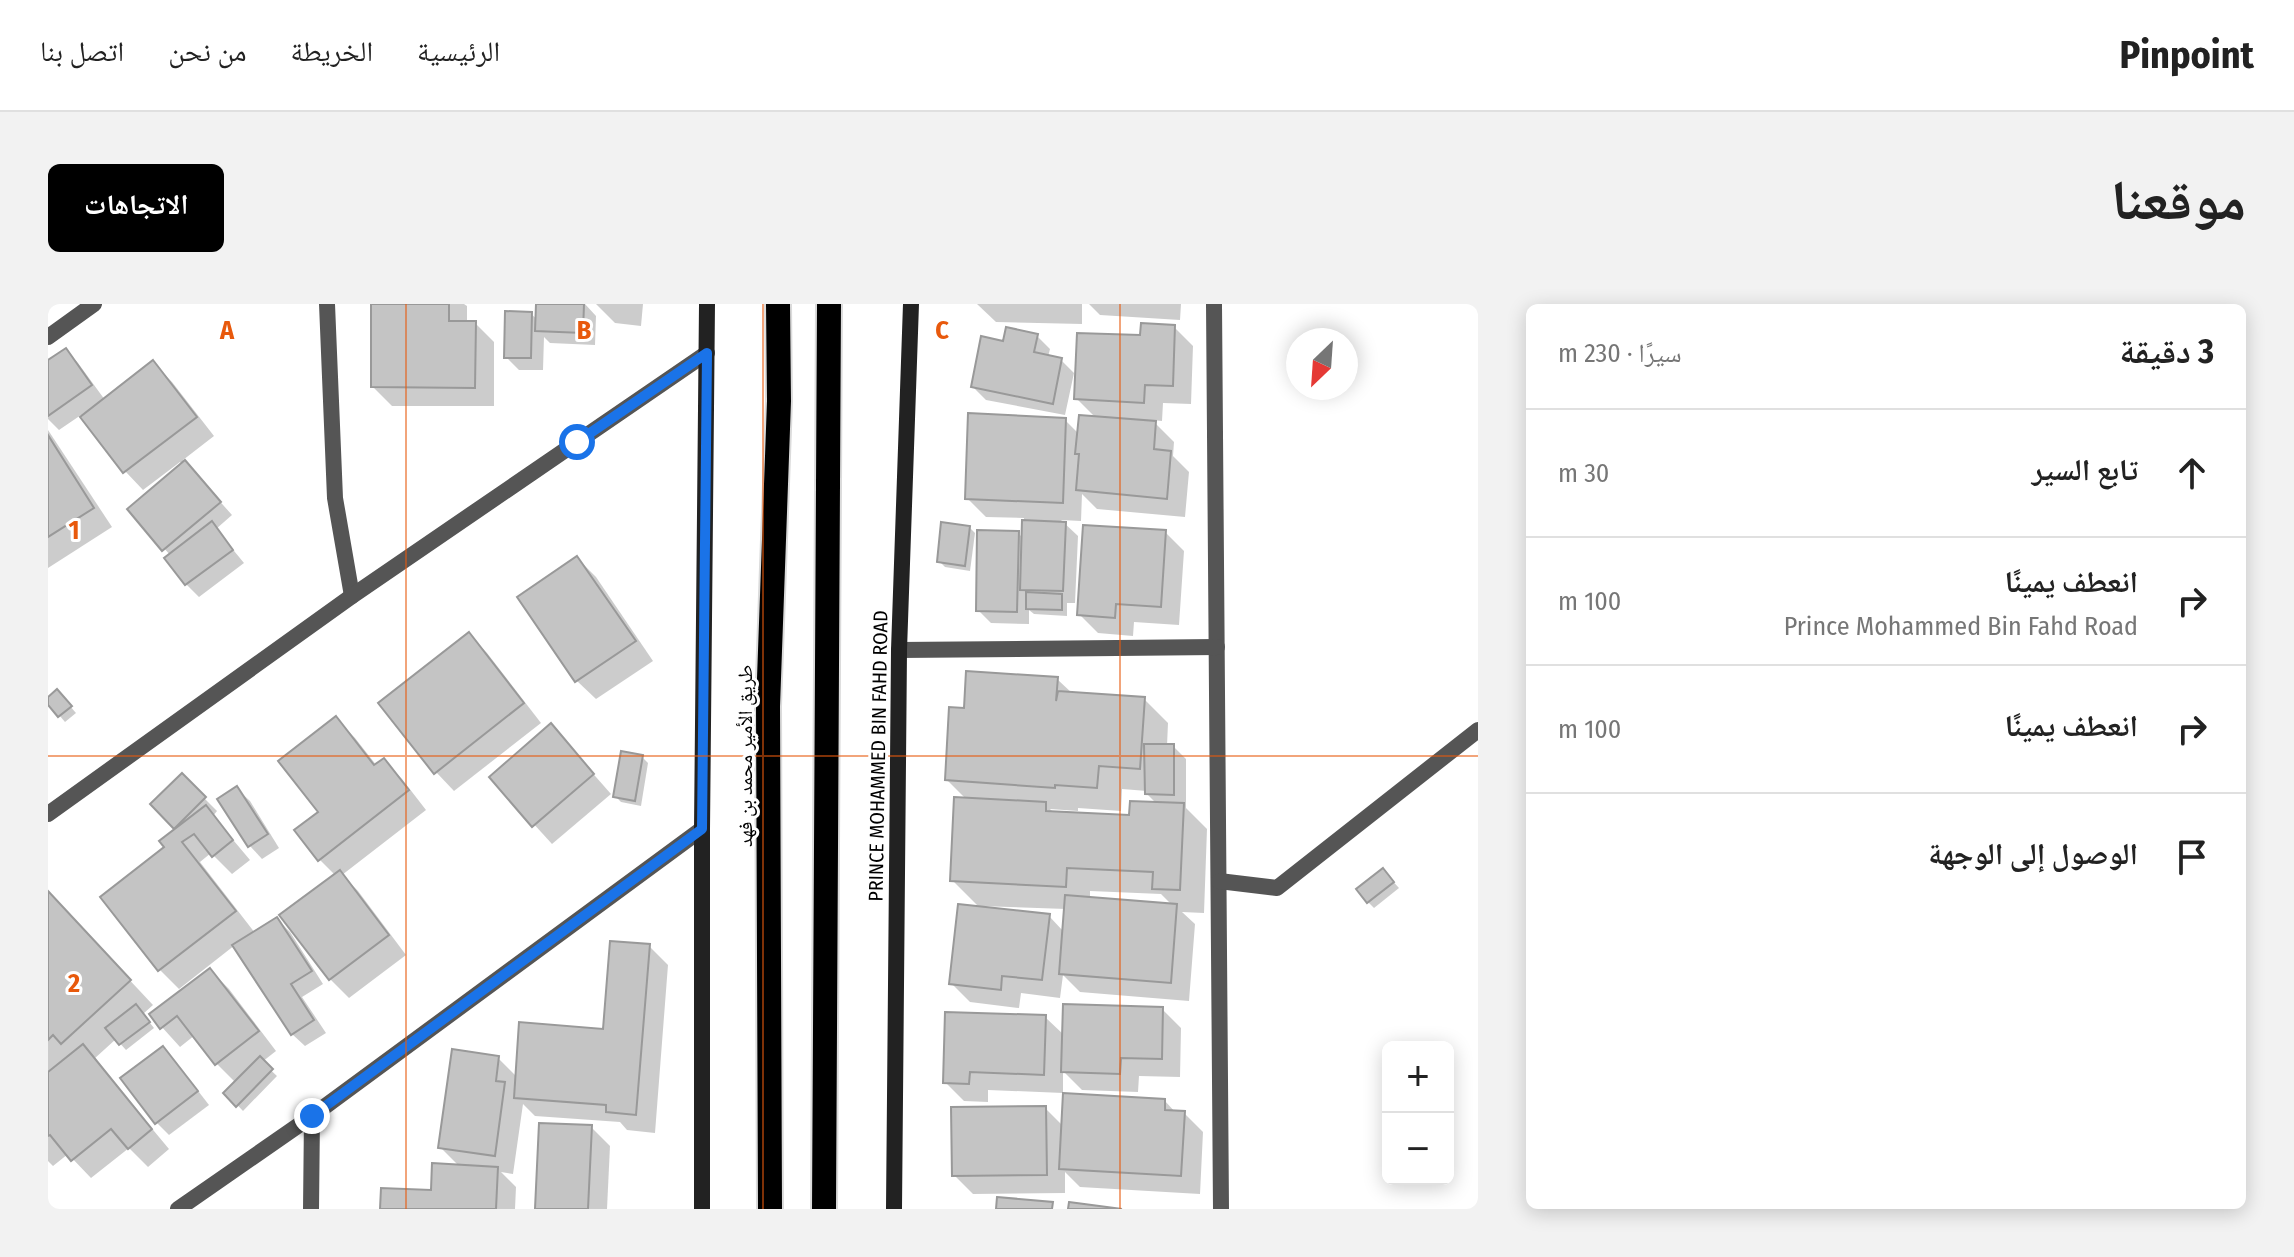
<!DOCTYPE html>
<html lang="ar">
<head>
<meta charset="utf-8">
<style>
  body { margin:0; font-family:"Fira Sans Condensed","Noto Naskh Arabic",sans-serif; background:#f2f2f2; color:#222; direction:rtl }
  .controls { position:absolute; right:24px; bottom:24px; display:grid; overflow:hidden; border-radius:12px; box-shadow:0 4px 20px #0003 }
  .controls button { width:72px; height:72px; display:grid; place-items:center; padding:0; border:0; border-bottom:2px solid #e0e0e0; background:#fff; color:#222; font:40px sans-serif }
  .compass { position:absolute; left:1238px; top:24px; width:72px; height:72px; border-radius:50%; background:#fff; box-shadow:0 4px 20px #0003; rotate:205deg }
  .stop { position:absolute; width:24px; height:24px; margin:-18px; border:6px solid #1a73e8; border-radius:50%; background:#fff }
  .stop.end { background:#1a73e8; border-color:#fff; box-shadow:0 2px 8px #0008 }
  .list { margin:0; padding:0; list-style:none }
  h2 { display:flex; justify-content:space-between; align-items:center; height:104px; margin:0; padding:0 32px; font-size:34px }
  h2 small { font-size:26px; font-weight:400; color:#767676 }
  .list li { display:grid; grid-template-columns:52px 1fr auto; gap:24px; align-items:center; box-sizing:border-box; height:128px; padding:0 32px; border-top:2px solid #e0e0e0 }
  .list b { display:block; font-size:30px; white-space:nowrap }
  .list p { margin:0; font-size:26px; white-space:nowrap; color:#767676 }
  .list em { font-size:26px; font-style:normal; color:#767676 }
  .icon { flex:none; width:44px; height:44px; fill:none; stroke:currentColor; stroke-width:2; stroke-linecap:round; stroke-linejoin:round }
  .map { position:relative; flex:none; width:1430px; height:905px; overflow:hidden; direction:ltr; border-radius:12px }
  header { display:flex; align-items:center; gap:48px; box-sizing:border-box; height:112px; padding:0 40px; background:#fff; border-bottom:2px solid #e0e0e0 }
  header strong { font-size:38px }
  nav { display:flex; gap:44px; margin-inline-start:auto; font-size:28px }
  .intro { display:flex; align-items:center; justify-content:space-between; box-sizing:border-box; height:192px; padding:0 48px }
  h1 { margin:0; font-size:56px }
  .button { padding:20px 36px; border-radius:12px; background:#000; color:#fff; font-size:28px; font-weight:700 }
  main { display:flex; gap:48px; padding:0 48px }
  aside { flex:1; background:#fff; border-radius:12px; box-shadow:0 4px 20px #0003 }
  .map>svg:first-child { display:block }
</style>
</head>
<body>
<header>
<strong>Pinpoint</strong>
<nav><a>الرئيسية</a><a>الخريطة</a><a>من نحن</a><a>اتصل بنا</a></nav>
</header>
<div class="intro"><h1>موقعنا</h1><a class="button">الاتجاهات</a></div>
<main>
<aside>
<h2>3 دقيقة<small>سيرًا · 230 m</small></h2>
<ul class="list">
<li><svg class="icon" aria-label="ahead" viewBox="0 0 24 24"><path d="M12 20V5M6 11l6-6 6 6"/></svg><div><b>تابع السير</b></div><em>30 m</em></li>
<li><svg class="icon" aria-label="right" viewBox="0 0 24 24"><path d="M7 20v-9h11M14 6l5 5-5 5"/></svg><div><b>انعطف يمينًا</b><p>Prince Mohammed Bin Fahd Road</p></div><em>100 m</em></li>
<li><svg class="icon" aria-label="right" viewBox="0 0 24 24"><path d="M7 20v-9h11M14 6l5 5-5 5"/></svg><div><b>انعطف يمينًا</b></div><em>100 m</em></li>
<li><svg class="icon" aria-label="arrive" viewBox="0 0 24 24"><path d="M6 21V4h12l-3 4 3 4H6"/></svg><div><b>الوصول إلى الوجهة</b></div></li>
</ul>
</aside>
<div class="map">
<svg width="1430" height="905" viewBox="0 0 1430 905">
  <rect width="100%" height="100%" fill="#fff"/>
  <g fill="#0003" fill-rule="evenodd">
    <polygon points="325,0 416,0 419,2 419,19 427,19 446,38 446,102 344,102 325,83"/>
    <polygon points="490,0 537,0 548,12 547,41 502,39 496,33 495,66 471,66 458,53 483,10 490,16"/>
    <polygon points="548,0 595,0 593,22 567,19"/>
    <polygon points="929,0 1034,0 1034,20 948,18"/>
    <polygon points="1041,0 1133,0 1132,16 1052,11"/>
    <polygon points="1126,23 1145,42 1143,100 1115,99 1114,117 1104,116 1126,138 1125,152 1141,168 1137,213 1049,205 1034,190 1033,217 1013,216 1030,232 1027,299 1019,299 1019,312 986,310 981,306 981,320 943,319 930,306 970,229 976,235 976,214 938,213 919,194 1017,116 1031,130 1048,114 1028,94 1094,33"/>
    <polygon points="989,32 1002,45 1000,53 1013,56 1026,69 1017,111 938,96 925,83 957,39"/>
    <polygon points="17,46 30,59 57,96 105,59 124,78 166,132 135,156 184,211 168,225 196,259 151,293 138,280 122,251 82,205 135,161 132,158 95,186 77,167 33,111 11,126 0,115 0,58"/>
    <polygon points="0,126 64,223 0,264"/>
    <polygon points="921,223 927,229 922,267 897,263 891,257"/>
    <polygon points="1117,228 1136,247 1131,321 1086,318 1085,332 1050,329 1031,310"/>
    <polygon points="529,254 548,273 605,357 548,395 529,377"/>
    <polygon points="421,331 439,349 493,419 406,487 388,468"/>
    <path d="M1009 375 1025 390 1096 395 1120 419 1119 442H1125L1138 455V504L1159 525 1156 609 1134 608 1147 620 1141 697 1032 688 1015 671 1012 694 973 689 971 704 922 698 903 679 1001 612 1016 628 1018 605 930 602 904 576 919 496 899 476 918 406ZM1074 485 1099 487V490L1109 500 1083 513 1030 511V508V511L1007 510 1002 505 1030 507V504L1073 507ZM1042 587 1113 590 1124 601 1042 595Z"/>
    <polygon points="15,394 28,409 17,418 0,398 0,395"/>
    <polygon points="288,415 307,434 329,462 335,456 354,475 378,506 294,571 310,587 358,651 301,694 282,675 287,571 271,555 273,509"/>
    <polygon points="503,422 563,490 504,540 443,473"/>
    <polygon points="594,453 600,459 593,502 573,498 567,492"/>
    <polygon points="134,472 169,507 165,512 202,556 184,570 163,549 152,558 207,629 229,615 242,628 275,680 254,693 278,729 257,742 244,730 187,641 131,685 112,666 55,593 119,543 130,525 105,500"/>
    <polygon points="189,485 202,497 231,544 214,555 202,542 171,496"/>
    <polygon points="1341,573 1351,584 1326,604 1320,598"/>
    <polygon points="0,589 105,701 95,710 106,724 78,746 68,735 46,755 121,845 100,863 81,844 43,874 20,850 5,862 0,857"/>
    <polygon points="601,642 620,661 607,829 579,826 572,818 487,812 475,800 465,870 453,868 468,883 467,905 334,905 385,888 412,863 392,843 450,754 469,773 557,727"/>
    <polygon points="162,666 181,685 228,747 214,758 229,772 195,807 178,789 188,779 168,759 147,731 132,743 103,711"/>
    <polygon points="1114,705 1133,724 1132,773 1091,772 1090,788 1034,786 1015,767 1015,789 940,786 940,798 916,797 897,778 997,713 1016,731"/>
    <polygon points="115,745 127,757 161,801 121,831 108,818"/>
    <polygon points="1117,797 1128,809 1136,809 1155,828 1152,890 1032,883 1017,868 1017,889 925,890 906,871 997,804 1015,822"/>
    <polygon points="543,823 562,842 559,905 489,905"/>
  </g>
  <g fill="#c4c4c4" stroke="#999" stroke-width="2">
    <polygon points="323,0 401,0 401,17 428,17 427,84 323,83"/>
    <polygon points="488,0 536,0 535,29 487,27"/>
    <polygon points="457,7 484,8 483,54 456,54"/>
    <polygon points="1093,19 1127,21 1125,82 1097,81 1096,99 1026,95 1029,29 1092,31"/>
    <polygon points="958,23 990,30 986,48 1014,54 1005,100 923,83 933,32 955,37"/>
    <polygon points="18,44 44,81 0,112 0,56"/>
    <polygon points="105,56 149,113 75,169 32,113"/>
    <polygon points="920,109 1018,114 1015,199 917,195"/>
    <polygon points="1031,111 1108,117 1106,145 1123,147 1119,195 1028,186 1031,150 1027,150"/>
    <polygon points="0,131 46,204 0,233"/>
    <polygon points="137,156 173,198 114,247 79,205"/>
    <polygon points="974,216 1018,218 1015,287 972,286"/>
    <polygon points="164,217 185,246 137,281 116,254"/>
    <polygon points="893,218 922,222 917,262 889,258"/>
    <polygon points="1035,221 1118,226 1113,303 1068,300 1067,314 1029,311"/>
    <polygon points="929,226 971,227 969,308 928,307"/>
    <polygon points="529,252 588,337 527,378 469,293"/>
    <polygon points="978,288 1014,290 1014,306 978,305"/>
    <polygon points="421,328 476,399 386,470 330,399"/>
    <polygon points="918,367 1010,373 1008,397 1010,387 1097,393 1092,465 1051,462 1049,484 1007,481 1007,484 897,476 901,403 916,404"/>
    <polygon points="9,385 24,402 10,413 0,401 0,393"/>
    <polygon points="288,412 326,461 336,454 361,486 270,557 246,526 270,508 230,457"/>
    <polygon points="503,419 546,470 484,523 441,473"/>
    <polygon points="1096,440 1126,440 1126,491 1097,490"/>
    <polygon points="573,447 595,451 587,497 565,493"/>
    <polygon points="134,469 158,493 126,525 102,500"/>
    <polygon points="189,482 220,530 200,543 169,495"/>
    <polygon points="906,493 998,498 998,507 1081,511 1082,497 1136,499 1132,586 1104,585 1105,568 1019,564 1018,583 902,577"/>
    <polygon points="158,501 185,536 164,553 146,530 134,538 188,607 110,667 52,593 116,543 111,537"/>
    <polygon points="1335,564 1346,578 1319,599 1308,585"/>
    <polygon points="292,566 341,631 281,676 231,611"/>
    <polygon points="0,587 83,676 13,740 5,731 0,736"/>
    <polygon points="1017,591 1129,600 1123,679 1011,670"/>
    <polygon points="910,600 1002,610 994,676 954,672 953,686 901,680"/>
    <polygon points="229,613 264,667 243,680 266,716 243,731 184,641"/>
    <polygon points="562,637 602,640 588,811 558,808 558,801 466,794 471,718 555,725"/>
    <polygon points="162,664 211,727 167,761 129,712 112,725 101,710"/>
    <polygon points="88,700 102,718 71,741 57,724"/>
    <polygon points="1015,700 1115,703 1114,755 1073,754 1072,770 1013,768"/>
    <polygon points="897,708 998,711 996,771 922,768 921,780 895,779"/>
    <polygon points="35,740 104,825 80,845 63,825 23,857 2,831 0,832 0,768"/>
    <polygon points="115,742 150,787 107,820 72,774"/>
    <polygon points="404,745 451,752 448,777 457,778 447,852 390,844"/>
    <polygon points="212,752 225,765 188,803 175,789"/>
    <polygon points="1015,789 1117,795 1117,806 1137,807 1133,872 1011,865"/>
    <polygon points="998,802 999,871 904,872 903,803"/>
    <polygon points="491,819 544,821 540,905 487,905"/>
    <polygon points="384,859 450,863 448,905 332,905 333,884 383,886"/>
    <polygon points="949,893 1005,898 1004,905 948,905"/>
    <polygon points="1021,898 1074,905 1020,905"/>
  </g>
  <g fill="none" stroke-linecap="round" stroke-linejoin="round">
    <defs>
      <g id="motorway">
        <polyline points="722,905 720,402 731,97 730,0"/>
        <polyline points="776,905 781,0"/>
      </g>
    </defs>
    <use href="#motorway" stroke="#dbdbdb" stroke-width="28"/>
    <g stroke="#555" stroke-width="16">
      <polyline points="279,0 287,194 304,292"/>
      <polyline points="1166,0 1173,905"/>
      <polyline points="0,33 46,0"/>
      <polyline points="851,346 1169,343"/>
      <polyline points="1171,577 1229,584 1430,426"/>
      <polyline points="130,905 264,812 654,525"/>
      <polyline points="263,905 264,812"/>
    </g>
    <polyline stroke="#555" stroke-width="16" points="0,510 304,292 659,49"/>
    <g stroke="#222" stroke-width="16">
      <polyline points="654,905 654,525 659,0"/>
      <polyline points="846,905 851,346 863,0"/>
    </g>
    <use href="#motorway" stroke="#000" stroke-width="24"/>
  </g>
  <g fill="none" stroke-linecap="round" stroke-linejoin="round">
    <polyline stroke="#1a73e8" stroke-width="10" points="264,812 654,525 659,49 529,138"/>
  </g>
  <path fill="none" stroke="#e8590c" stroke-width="2" stroke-opacity="0.55" d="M358 0V905M715 0V905M1072 0V905M0 452H1430"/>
  <g text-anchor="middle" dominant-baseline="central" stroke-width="6" stroke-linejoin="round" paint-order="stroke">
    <g font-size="20" fill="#000" stroke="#fff">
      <text transform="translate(697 452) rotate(-90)">طريق الأمير محمد بن فهد</text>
      <text transform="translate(830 452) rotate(-89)">PRINCE MOHAMMED BIN FAHD ROAD</text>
    </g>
  </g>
  <g font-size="26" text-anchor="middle" font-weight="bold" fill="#e8590c" stroke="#fff" stroke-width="6" stroke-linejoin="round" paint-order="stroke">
    <text x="179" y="35">A</text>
    <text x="536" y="35">B</text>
    <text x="894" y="35">C</text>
    <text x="26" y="235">1</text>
    <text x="26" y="688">2</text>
  </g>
</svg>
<div class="controls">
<button>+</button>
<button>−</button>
</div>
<svg class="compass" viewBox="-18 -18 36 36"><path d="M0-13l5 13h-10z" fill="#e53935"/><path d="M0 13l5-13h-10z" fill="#767676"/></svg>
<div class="stop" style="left:529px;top:138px"></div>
<div class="stop end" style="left:264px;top:812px"></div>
</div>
</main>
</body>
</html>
